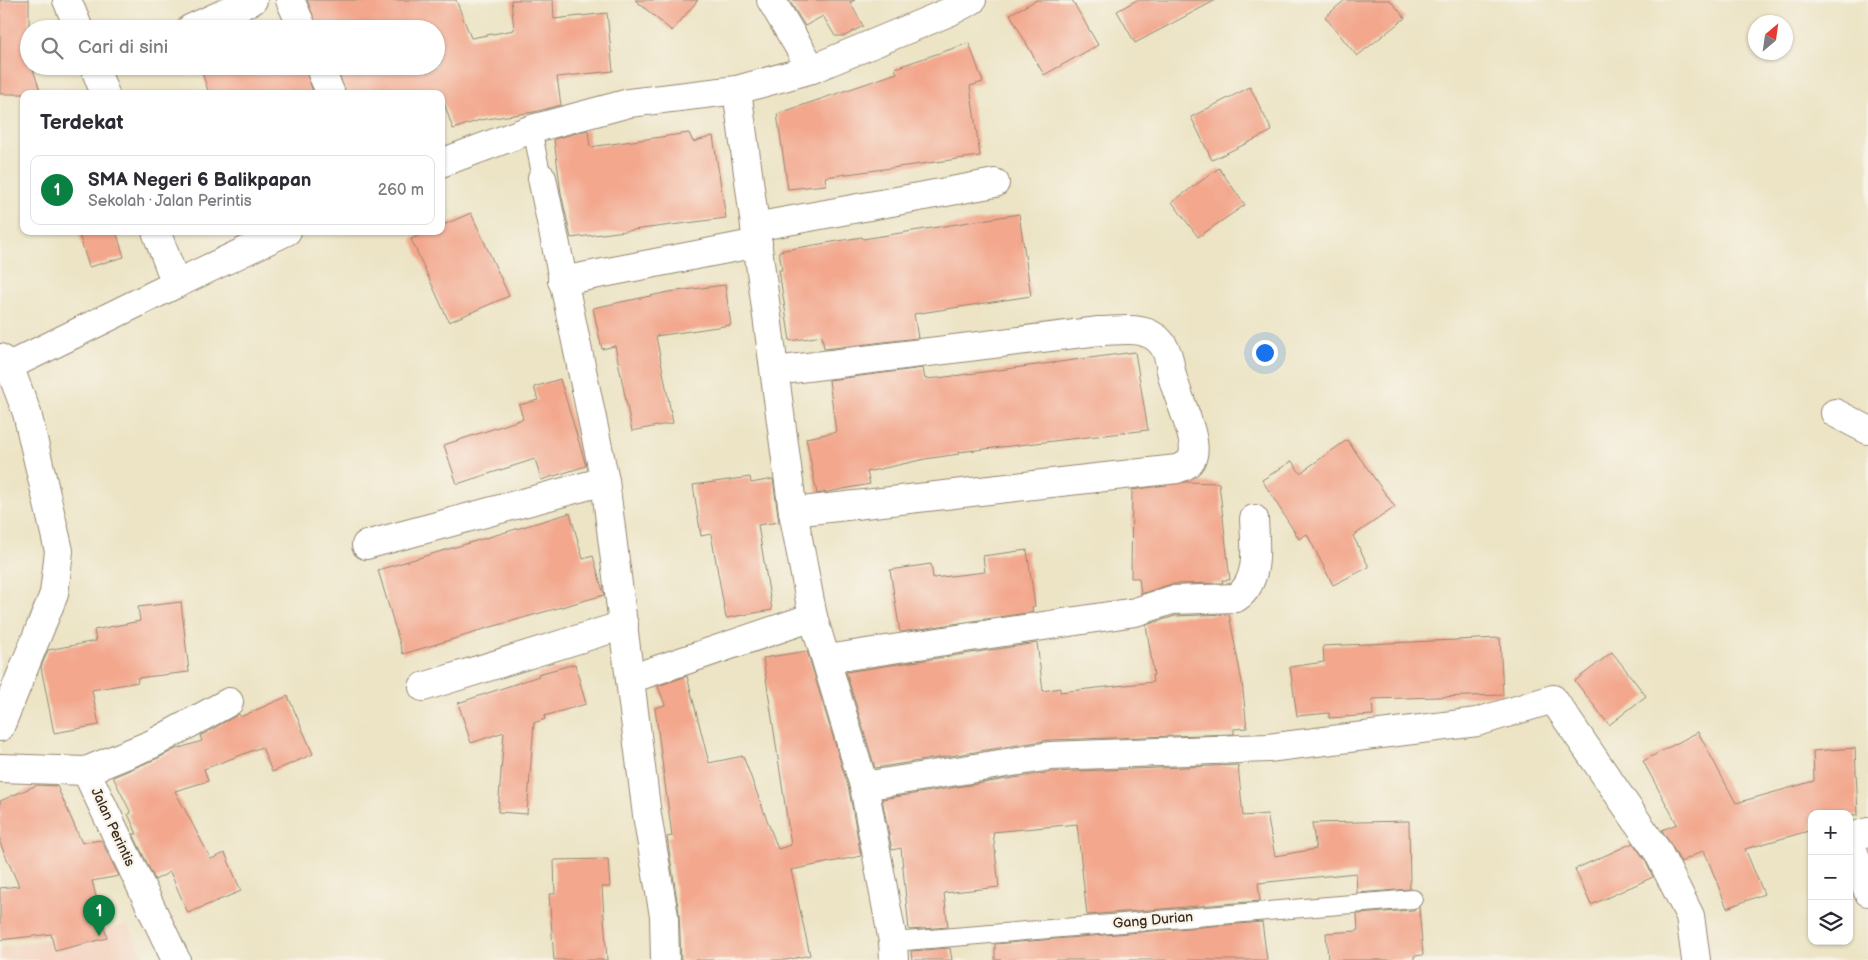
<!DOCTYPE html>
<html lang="id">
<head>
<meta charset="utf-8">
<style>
  body { margin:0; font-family:"Balsamiq Sans",sans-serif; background:#f2f2f3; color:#2b2b33 }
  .controls { position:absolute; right:15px; bottom:15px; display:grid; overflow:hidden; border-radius:10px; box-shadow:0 1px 4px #0004 }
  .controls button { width:45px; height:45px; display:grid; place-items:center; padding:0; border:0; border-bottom:1px solid #e1e1e2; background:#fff; color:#2b2b33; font:25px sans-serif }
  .compass { position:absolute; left:1748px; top:15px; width:45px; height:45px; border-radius:50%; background:#fff; box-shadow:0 1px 4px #0004; rotate:29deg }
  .you { position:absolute; left:1264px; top:352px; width:18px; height:18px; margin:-12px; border:4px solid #fff; border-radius:50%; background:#1a73e8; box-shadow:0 0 0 8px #1a73e833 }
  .badge { display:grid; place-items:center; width:32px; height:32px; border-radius:50%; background:#0b8043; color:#fff; font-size:16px; font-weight:700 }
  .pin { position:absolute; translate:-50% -41px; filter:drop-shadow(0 1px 2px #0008) }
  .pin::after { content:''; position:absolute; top:26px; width:18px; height:15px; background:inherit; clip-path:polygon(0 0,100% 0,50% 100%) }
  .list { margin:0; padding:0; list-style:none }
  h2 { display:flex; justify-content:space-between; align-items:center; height:65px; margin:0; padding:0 20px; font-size:21px }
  h2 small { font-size:16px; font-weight:400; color:#7c7c81 }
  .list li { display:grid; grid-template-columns:32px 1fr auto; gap:15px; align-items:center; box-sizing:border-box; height:70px; margin:0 10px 10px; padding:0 10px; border:1px solid #e1e1e2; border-radius:10px }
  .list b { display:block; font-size:19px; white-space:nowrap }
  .list p { margin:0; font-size:16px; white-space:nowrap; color:#7c7c81 }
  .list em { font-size:16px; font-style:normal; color:#7c7c81 }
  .icon { flex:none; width:28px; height:28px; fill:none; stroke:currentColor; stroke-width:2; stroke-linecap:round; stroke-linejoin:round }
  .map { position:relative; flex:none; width:1868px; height:960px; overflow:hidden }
  .search { position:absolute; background:#fff; box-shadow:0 1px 4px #0004; left:20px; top:20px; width:425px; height:55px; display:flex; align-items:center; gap:12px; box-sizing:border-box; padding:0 18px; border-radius:28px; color:#7c7c81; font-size:19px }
  .panel { position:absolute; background:#fff; box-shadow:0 1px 4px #0004; left:20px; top:90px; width:425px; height:145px; border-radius:10px }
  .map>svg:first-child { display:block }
</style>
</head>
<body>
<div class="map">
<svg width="1868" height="960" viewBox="0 0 1868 960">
  <rect width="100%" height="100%" fill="#f7f3e8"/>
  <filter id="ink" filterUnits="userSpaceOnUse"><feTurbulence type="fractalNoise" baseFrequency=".02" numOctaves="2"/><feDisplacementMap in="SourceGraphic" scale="10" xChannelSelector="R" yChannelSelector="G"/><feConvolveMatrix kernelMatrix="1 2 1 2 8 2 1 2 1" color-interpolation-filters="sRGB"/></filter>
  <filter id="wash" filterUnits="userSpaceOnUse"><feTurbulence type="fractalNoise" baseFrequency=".0096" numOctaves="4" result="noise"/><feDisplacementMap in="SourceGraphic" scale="20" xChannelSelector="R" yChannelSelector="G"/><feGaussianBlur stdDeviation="1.12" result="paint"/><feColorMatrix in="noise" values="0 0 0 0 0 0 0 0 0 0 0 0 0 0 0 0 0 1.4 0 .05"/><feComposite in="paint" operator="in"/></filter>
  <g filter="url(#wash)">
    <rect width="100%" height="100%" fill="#ece4c5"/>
    <polygon fill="#f4d3c0" points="128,925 145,960 0,960 0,948"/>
    <g id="blocks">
      <g fill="#f3a78d">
        <polygon points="0,0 29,0 29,66 32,66 41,94 0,94"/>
        <polygon points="307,0 456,0 471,38 514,30 511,0 553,0 554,19 607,13 613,71 557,77 561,105 534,112 480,120 453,129 441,94 346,94 336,66 436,66 436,29 318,29"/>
        <polygon points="635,0 698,0 672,31"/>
        <polygon points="789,0 855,0 850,2 863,26 845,36 835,36 823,16 805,26"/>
        <polygon points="1037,0 1072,0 1098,45 1044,75 1010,14"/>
        <polygon points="1137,0 1216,0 1135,43 1117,11"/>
        <polygon points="1345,0 1390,0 1405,18 1357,56 1325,17"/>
        <polygon points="969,43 983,82 970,86 980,156 825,177 826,185 788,189 777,114 897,73 895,68"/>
        <polygon points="200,66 304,66 314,94 209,94"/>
        <polygon points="1250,87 1272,131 1212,160 1191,117"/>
        <polygon points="588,130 590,147 689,133 693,142 713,136 726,218 571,238 561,193 554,139"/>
        <polygon points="1219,168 1245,205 1198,237 1172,202"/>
        <polygon points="471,213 509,296 449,322 411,239 429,231 441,231 441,226"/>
        <polygon points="1019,214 1031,296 914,314 918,338 824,349 822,336 790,341 779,270 782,270 779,251 862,237 863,239"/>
        <polygon points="78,231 116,231 124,257 89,267"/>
        <polygon points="725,285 731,325 656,336 673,423 632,431 615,346 602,349 593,308 669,292"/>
        <polygon points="1135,352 1148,430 959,452 959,454 925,459 867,472 870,484 817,494 806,438 836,432 829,380 923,368 925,379 938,378"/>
        <polygon points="560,379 586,466 541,480 535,459 457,484 444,445 523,419 519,405 538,400 534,387"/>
        <polygon points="1347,440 1395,507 1353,536 1369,567 1333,585 1307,534 1299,539 1262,480 1292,461 1300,473"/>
        <polygon points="750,477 751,483 773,479 779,522 758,525 772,610 726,618 711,534 701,536 693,485"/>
        <polygon points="1185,482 1219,483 1230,580 1222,580 1223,583 1171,584 1141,594 1139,578 1131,578 1132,490"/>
        <polygon points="570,513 583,559 593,556 604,595 477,631 477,632 403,654 378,570"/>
        <polygon points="1027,550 1035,606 1032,607 1033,612 900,632 890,570 931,564 933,578 985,572 983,556"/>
        <polygon points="181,602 189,672 137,678 138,682 92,690 99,725 54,733 41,667 48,650 96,641 94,630 140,621 138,607"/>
        <polygon points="1229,614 1242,682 1247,728 1234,729 1234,734 1049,740 875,768 846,672 1037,643 1043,691 1060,688 1060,692 1153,682 1152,675 1154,675 1146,625 1175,616"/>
        <polygon points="1500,638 1503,695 1372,699 1373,715 1329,718 1329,713 1297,716 1290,667 1324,662 1323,646"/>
        <polygon points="807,651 849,790 861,856 791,870 810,955 786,960 681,960 679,913 667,837 672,836 655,708 665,705 658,686 687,676 709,763 743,756 778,849 791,845 763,658"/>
        <polygon points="1612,652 1646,696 1609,725 1575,681"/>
        <polygon points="575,664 586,704 544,716 545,719 534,723 527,814 498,812 504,732 471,743 458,703 539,676 538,674"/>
        <polygon points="288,696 313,754 272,772 262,747 204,769 208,781 175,791 211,859 225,853 241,891 188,913 170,872 155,880 133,834 137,834 128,814 131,813 113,777 158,758 176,749 202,741 200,736 239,714 240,717"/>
        <polygon points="1698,732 1736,803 1814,781 1813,751 1855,748 1858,815 1812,814 1812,830 1745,849 1764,894 1727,908 1704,850 1681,862 1662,830 1677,824 1643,761"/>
        <polygon points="1238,765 1243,816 1267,814 1275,856 1316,849 1312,823 1409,821 1410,889 1357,893 1356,873 1258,883 1260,901 1087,915 1077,824 993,832 999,887 944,893 948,927 909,930 901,848 892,850 882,799 1052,772"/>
        <polygon points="37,785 57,786 82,843 101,840 119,876 92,881 107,938 55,951 51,934 0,940 0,888 19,886 0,843 0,801"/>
        <polygon points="1633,843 1645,860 1653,877 1591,905 1575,869"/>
        <polygon points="608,859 610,887 602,887 607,960 554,960 549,894 555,894 554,860"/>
        <polygon points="1419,907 1423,955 1414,956 1414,960 1328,960 1326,933 1358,931 1357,914 1414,910"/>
        <polygon points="1262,922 1267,960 995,960 995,944"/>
        <polygon points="950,948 952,960 912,960 911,951"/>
      </g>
    </g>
  </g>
  <g filter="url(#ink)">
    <use href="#blocks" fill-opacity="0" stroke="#948772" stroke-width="1"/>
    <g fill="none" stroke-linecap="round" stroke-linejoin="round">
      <defs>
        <g id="service">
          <polyline points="532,129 542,178"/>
          <polyline points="893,942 1413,899"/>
        </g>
        <g id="minor">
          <polyline points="67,0 79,29"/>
          <polyline points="290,0 303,29"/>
          <polyline points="771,0 812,69"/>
          <polyline points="190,29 253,0"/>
          <polyline points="94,66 105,94"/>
          <polyline points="319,66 331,94"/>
          <polyline points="737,90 793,512 813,617 864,786 893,942 894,960"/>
          <polyline points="441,163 532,129 629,103 737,90 812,69 949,12 972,0"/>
          <polyline points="755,227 995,183"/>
          <polyline points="156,231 176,284 287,231"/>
          <polyline points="562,281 758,243"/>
          <polyline points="0,358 9,366 27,413 59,551 54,594 0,727"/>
          <polyline points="9,366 176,284"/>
          <path d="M775 371 1099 331C1117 331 1140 326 1155 337 1161 341 1166 349 1168 356 1170 362 1170 368 1172 375 1176 394 1198 438 1193 455 1191 464 1184 466 1177 469L793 512"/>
          <polyline points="1835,413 1868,430"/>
          <polyline points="366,545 605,481"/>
          <path d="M827 659 1135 612 1172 600 1236 598C1261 581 1255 545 1254 519"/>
          <polyline points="630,679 813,617"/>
          <polyline points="423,687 624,625"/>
          <polyline points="86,771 152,744 229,702"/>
          <polyline points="864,786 1050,756 1268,748 1477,722 1553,699 1658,852 1690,916 1696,960"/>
          <polyline points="1868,832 1858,835 1853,839 1852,847 1868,892"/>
        </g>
        <g id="tertiary">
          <polyline points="542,178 605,481 647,815 664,916 665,960"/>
          <polyline points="0,768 86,771 176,960"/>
        </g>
      </defs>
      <use href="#service" stroke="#948772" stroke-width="20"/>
      <use href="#minor" stroke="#948772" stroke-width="30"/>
      <use href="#tertiary" stroke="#948772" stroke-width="30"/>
      <use href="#service" stroke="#fff" stroke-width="18"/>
      <use href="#minor" stroke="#fff" stroke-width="28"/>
      <use href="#tertiary" stroke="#fff" stroke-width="28"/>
    </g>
  </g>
  <g text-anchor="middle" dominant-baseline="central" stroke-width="4.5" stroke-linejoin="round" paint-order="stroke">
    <g font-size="14" fill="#3b2a1e" stroke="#f7f3e8">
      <text transform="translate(113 827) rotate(65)">Jalan Perintis</text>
      <text transform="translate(1153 920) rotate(-5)">Gang Durian</text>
    </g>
  </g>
</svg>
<div class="controls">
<button>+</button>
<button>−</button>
<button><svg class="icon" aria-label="layers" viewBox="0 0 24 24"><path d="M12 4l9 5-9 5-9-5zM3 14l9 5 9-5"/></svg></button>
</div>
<svg class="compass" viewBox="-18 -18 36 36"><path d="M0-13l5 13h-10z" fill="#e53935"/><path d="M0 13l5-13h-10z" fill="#7c7c81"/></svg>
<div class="you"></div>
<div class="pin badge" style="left:99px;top:936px">1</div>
<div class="search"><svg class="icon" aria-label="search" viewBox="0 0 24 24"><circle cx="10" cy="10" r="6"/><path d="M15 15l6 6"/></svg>Cari di sini</div>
<section class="panel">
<h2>Terdekat<small></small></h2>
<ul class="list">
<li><span class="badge">1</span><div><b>SMA Negeri 6 Balikpapan</b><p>Sekolah · Jalan Perintis</p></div><em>260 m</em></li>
</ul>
</section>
</div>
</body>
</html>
